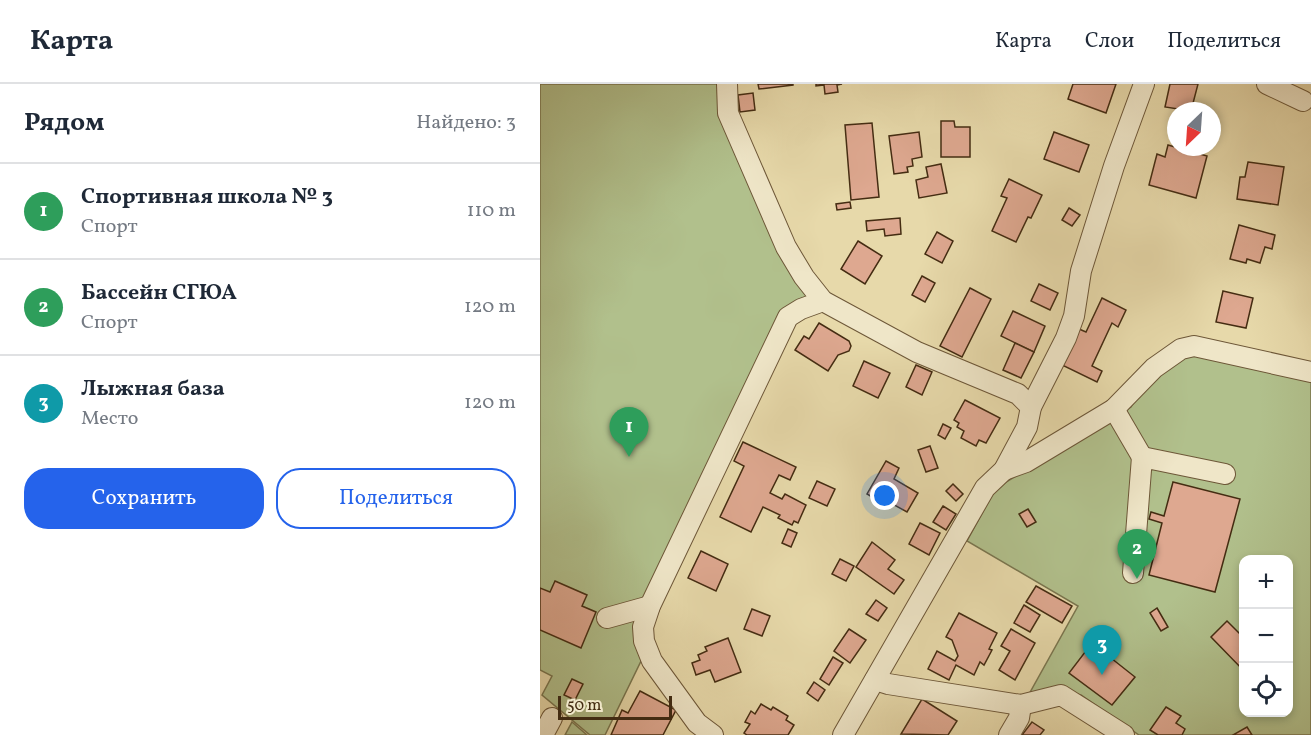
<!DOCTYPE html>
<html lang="ru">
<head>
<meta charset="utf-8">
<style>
  body { margin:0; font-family:Vollkorn,serif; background:#f6f6f7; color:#1f2937 }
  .controls { position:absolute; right:18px; bottom:18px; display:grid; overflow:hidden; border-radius:12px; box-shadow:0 3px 9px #0003 }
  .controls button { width:54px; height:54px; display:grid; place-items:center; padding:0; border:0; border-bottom:2px solid #e0e1e3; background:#fff; color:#1f2937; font:30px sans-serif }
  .compass { position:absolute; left:627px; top:18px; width:54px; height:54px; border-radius:50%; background:#fff; box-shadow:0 3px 9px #0003; rotate:205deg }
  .scale { position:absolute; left:18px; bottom:15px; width:114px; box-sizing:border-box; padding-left:6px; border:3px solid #442c12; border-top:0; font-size:16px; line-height:21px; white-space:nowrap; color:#442c12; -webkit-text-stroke:4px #efe6c8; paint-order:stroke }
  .you { position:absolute; left:345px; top:412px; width:21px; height:21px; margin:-15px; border:4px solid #fff; border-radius:50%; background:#1a73e8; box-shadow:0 0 0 9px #1a73e833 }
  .badge { display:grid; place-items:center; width:39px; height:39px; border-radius:50%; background:#2563eb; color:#fff; font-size:20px; font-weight:700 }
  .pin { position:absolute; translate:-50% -50px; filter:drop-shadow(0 2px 3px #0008) }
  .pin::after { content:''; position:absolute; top:32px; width:21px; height:18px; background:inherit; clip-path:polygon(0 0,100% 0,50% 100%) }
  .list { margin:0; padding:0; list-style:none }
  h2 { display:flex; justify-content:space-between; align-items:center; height:78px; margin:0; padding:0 24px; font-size:26px }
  h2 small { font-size:20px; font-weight:400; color:#747a83 }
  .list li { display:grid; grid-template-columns:39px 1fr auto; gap:18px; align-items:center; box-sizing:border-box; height:96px; padding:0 24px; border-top:2px solid #e0e1e3 }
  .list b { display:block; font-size:22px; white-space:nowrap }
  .list p { margin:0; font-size:20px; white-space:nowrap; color:#747a83 }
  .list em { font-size:20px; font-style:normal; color:#747a83 }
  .actions { display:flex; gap:12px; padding:18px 24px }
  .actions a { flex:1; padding:14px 0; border:2px solid #2563eb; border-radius:24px; text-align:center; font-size:21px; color:#2563eb }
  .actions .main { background:#2563eb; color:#fff }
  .icon { flex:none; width:33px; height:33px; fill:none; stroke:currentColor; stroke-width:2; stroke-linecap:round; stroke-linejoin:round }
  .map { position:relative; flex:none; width:771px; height:651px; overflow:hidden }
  header { display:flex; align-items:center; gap:36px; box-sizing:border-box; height:84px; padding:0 30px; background:#fff; border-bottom:2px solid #e0e1e3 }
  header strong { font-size:28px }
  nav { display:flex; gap:33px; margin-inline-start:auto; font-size:21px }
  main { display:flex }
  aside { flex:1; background:#fff }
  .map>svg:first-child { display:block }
</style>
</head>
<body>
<header>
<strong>Карта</strong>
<nav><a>Карта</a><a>Слои</a><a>Поделиться</a></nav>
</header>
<main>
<aside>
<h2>Рядом<small>Найдено: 3</small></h2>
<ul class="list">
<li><span class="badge" style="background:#2e9e5b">1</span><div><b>Спортивная школа № 3</b><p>Спорт</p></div><em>110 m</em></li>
<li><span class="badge" style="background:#2e9e5b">2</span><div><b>Бассейн СГЮА</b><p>Спорт</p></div><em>120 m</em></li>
<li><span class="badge" style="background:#0f9aa8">3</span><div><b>Лыжная база</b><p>Место</p></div><em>120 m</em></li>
</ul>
<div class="actions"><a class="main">Сохранить</a><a>Поделиться</a></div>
</aside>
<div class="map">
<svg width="771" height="651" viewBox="0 0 771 651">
  <rect width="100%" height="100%" fill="#e7d9aa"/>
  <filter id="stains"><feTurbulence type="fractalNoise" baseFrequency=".00333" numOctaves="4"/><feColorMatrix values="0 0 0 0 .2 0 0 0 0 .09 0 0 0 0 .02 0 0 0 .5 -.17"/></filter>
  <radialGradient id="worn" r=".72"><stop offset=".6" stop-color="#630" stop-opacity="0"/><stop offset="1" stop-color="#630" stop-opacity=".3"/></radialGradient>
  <g fill="#b1c08c" stroke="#7a764f" stroke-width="1.5" fill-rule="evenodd">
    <polygon points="0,0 182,0 181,12 279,209 264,220 100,531 102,575 65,651 50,651 2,611 12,592 0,586"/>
    <path d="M655 268 771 292V651H599L541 611 517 606 488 612 538 522 427 457 452 411 466 398 591 323C604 296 630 283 655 268ZM704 476H748V628H704Z"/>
    <polygon points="32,638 47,651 25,651"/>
  </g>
  <g fill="#dea890" stroke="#442c12" stroke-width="1.5">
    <polygon points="218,0 253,0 253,1 219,5"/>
    <polygon points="276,0 302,0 297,1 298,8 285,10 284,1 276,2"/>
    <polygon points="533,0 576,0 566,29 528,15"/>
    <polygon points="630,0 658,0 651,27 625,23"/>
    <polygon points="213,9 215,26 200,28 198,11"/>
    <polygon points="401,37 414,37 415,43 430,43 430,73 401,73"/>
    <polygon points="332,39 339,113 311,116 305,41"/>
    <polygon points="379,48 382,73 372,75 373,82 367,83 368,88 354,90 349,52"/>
    <polygon points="514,48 549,61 539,88 504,75"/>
    <polygon points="628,61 667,72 656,114 609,101 617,70 625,73"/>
    <polygon points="708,78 744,83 738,121 697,115 700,93 705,93"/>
    <polygon points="401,80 407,109 379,114 376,96 388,93 386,83"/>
    <polygon points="469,95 502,111 491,134 488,133 476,158 452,147 467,114 461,112"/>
    <polygon points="310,118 311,124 297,126 296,120"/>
    <polygon points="529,124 540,131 532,142 522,136"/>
    <polygon points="360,134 361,150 345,152 344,145 327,147 326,137"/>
    <polygon points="699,141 735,151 732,165 725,163 720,179 707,175 706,179 690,175"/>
    <polygon points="397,148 413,157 402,179 385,170"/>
    <polygon points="318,157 342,172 325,200 301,185"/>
    <polygon points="382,192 395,199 385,218 372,211"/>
    <polygon points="499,200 518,209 510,226 491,217"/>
    <polygon points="430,204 451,215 422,273 400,262"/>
    <polygon points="683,207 713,214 706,244 676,238"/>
    <polygon points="562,214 586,226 578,243 572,239 552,282 562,287 557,298 522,281 539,245 546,248"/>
    <polygon points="473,227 505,242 494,268 461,252"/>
    <polygon points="279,239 309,257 311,262 309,267 298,271 288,287 255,266 264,252 269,255"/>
    <polygon points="475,259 494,268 481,294 463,286"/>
    <polygon points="324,277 350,289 338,314 313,302"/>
    <polygon points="376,281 392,288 382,311 366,303"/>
    <polygon points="425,316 460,334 446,359 439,356 436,362 421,354 424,347 417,343 419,339 414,336"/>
    <polygon points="403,340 411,344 405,355 398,351"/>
    <polygon points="203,358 256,383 250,396 239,391 230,409 242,415 245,410 266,421 258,439 254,437 252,441 238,434 240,431 223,423 211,448 180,433 204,382 194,377"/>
    <polygon points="390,362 398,384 386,388 378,366"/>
    <polygon points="346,377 359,384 354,395 378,409 367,428 349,418 347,422 327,410"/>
    <polygon points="277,397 295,405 287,422 269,414"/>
    <polygon points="633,398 700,415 675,508 609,491 622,439 609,435 611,428 624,432"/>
    <polygon points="413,400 423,410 416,417 406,407"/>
    <polygon points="403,422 416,430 406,446 393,438"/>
    <polygon points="488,425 496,438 487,443 479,430"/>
    <polygon points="380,439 400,449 389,471 369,460"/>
    <polygon points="248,445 257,449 251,463 242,459"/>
    <polygon points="332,458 355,476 348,485 364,496 354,510 316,483"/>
    <polygon points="161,467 188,480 176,507 148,494"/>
    <polygon points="300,475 314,482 306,497 292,490"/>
    <polygon points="15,497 47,511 42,522 56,528 41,564 0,546 0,504 10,508"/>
    <polygon points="496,502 532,522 522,539 486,518"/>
    <polygon points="336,516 347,524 338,537 326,530"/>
    <polygon points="484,521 500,531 490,548 474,539"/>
    <polygon points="617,524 628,543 621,547 610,529"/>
    <polygon points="212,525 230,532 222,552 204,545"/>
    <polygon points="419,529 457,549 449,565 452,566 444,581 440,578 434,591 416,581 409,596 388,585 397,567 415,577 418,572 412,556 406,553"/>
    <polygon points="687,537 704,554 704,587 671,553"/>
    <polygon points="309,545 326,556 310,579 294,567"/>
    <polygon points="471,545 495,559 475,596 459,586 470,567 461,562"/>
    <polygon points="188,554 201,588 175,598 170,586 156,591 152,579 160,576 158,571 167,567 165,563"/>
    <polygon points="552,559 595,593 572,621 529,589"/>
    <polygon points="293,573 303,579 289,601 280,595"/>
    <polygon points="32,595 43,600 35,616 24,611"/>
    <polygon points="274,598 285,606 278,617 267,609"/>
    <polygon points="100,607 136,626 123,651 71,651 82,626 88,629"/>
    <polygon points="382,615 417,637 408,651 361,650"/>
    <polygon points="221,620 231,626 233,623 248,632 246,636 254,641 248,651 207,651 204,649 210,640 205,638 211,627 215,630"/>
    <polygon points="626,623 641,632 636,639 645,645 642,651 618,651 610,646"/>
    <polygon points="492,638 504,646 500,651 482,651"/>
    <polygon points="707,643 712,651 693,651"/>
  </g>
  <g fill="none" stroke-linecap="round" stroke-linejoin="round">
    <defs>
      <g id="minor">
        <polyline points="187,0 188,29 246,163 264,193 283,217 377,268 478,310 491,323"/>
        <polyline points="727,0 763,17"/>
        <polyline points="574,325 602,373"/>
        <polyline points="464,386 486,378 574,325 614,284 641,265 654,262 771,288"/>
        <polyline points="593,489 602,373 685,390"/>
        <polyline points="67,534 110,522"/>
        <polyline points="335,596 348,600 481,621 521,611 584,651"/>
        <polyline points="3,651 12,634"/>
        <polyline points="173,651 157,639 112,577 104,557 103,543 110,522 248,233 261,225 283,217"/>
        <polyline points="303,651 445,404 464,386 487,343 491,323 526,254 534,232 541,187 574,82 604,0"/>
        <polyline points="469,651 479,634 481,621"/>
      </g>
    </defs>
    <use href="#minor" stroke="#6d5738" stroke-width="22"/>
    <use href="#minor" stroke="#efe6c8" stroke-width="20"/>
  </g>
  <rect width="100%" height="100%" filter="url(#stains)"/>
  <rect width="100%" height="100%" fill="url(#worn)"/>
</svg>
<div class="controls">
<button>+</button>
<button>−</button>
<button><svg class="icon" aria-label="locate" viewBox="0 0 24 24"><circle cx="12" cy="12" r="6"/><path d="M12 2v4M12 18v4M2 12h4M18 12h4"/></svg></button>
</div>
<svg class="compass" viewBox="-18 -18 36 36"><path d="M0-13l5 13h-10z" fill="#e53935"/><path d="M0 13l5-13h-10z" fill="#747a83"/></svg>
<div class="scale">50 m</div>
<div class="you"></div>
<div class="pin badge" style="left:89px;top:373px;background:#2e9e5b">1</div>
<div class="pin badge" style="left:597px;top:495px;background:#2e9e5b">2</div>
<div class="pin badge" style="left:562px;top:591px;background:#0f9aa8">3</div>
</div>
</main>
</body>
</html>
